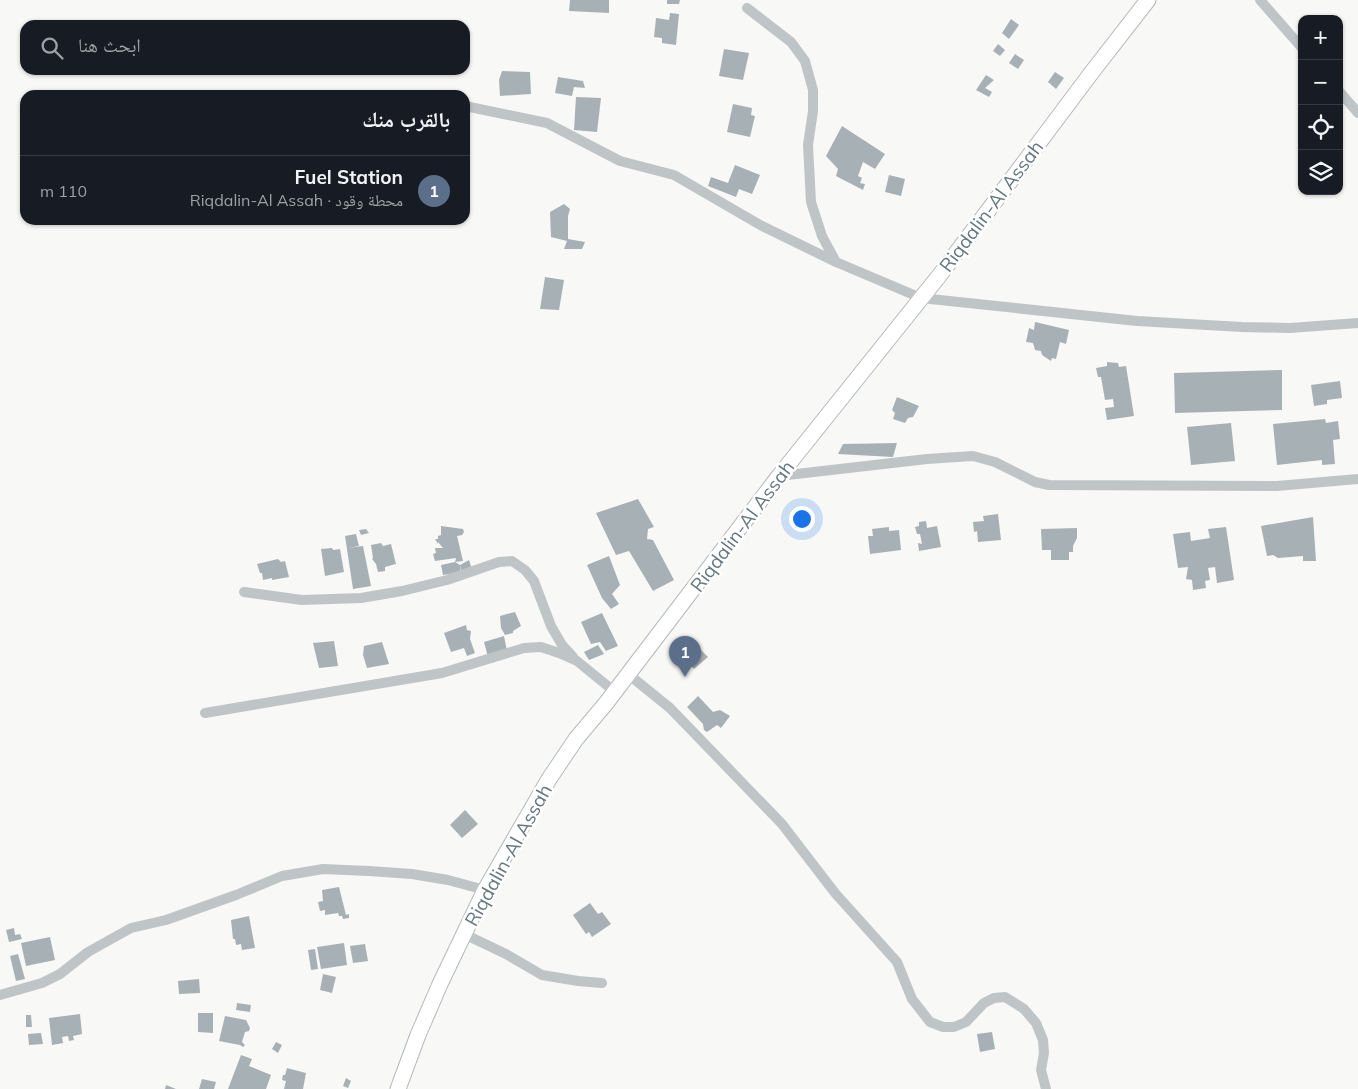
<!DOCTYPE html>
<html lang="ar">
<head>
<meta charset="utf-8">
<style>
  body { margin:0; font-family:Mulish,"Noto Naskh Arabic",sans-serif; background:#20242c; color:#f1f3f6; direction:rtl }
  .controls { position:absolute; right:15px; top:15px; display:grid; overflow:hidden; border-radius:10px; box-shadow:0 1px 4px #0004 }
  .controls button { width:45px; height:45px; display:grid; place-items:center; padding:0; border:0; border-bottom:1px solid #363941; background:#171b24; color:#f1f3f6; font:25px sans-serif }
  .you { position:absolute; left:801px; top:518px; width:18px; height:18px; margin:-12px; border:4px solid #fff; border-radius:50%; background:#1a73e8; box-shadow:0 0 0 8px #1a73e833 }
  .badge { display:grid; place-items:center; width:32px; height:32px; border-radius:50%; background:#7c3aed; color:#fff; font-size:16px; font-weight:700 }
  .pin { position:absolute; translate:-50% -41px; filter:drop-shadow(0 1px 2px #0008) }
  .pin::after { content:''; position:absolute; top:26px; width:18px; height:15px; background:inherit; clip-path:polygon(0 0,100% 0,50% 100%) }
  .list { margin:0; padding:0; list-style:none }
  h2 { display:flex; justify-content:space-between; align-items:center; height:65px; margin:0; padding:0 20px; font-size:21px }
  h2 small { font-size:16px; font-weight:400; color:#9ea1a6 }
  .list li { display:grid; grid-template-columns:32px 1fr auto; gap:15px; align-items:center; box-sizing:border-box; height:70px; padding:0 20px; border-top:1px solid #363941 }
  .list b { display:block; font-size:19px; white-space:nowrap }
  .list p { margin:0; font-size:16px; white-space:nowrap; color:#9ea1a6 }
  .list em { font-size:16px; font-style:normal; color:#9ea1a6 }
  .icon { flex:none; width:28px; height:28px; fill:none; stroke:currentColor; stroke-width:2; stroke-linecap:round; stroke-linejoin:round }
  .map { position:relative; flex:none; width:1358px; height:1089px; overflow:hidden; direction:ltr }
  .search { position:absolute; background:#171b24; box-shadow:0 1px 4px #0004; left:20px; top:20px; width:450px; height:55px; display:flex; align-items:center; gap:12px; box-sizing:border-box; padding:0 18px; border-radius:15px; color:#9ea1a6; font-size:19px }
  .panel { position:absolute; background:#171b24; box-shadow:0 1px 4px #0004; left:20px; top:90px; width:450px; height:135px; border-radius:15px; direction:rtl }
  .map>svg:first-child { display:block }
</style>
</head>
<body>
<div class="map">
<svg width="1358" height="1089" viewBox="0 0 1358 1089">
  <rect width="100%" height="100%" fill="#f8f8f6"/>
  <g fill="#a7b1b5">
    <polygon points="570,0 609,0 609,13 569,11"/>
    <polygon points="667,0 680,0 679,4 667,4"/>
    <polygon points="670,13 679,14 676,45 662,43 662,38 654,37 656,18 669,20"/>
    <polygon points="1011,19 1019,25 1009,39 1002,33"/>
    <polygon points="998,44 1005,50 1000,56 993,51"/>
    <polygon points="724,49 749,53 743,80 719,76"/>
    <polygon points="1015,54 1024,60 1018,69 1009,63"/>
    <polygon points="502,71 530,72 531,94 500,96 499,80"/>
    <polygon points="1055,72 1064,78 1056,89 1048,82"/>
    <polygon points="986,75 994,80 985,88 992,92 989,97 976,90"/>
    <polygon points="558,77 583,81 585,88 574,87 572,96 555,93"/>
    <polygon points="576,97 601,98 597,132 574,130"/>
    <polygon points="733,104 752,108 751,115 755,116 750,137 727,132"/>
    <polygon points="842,126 885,154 875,169 863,162 858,176 862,178 860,183 865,184 863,190 836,176 838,169 826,156"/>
    <polygon points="735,165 760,175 752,194 739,189 736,197 708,186 711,177 728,183"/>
    <polygon points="889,175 905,179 901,196 885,192"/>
    <polygon points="564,204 570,209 568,216 568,239 585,242 582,249 564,249 567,241 551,237 550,212"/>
    <polygon points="545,277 564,280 559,310 540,309"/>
    <polygon points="1035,322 1069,330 1066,344 1060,342 1056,359 1052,358 1051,361 1042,355 1041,351 1035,350 1033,343 1026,342 1029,328 1034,330"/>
    <polygon points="1107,362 1118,363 1119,367 1126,366 1134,416 1107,420 1105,408 1114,407 1113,399 1105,400 1101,377 1098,377 1096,368 1107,366"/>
    <polygon points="1282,370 1282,410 1175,413 1174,373"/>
    <polygon points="1340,381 1342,398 1327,400 1327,404 1314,406 1311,385"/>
    <polygon points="897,397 919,406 913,417 908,418 905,423 893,419 895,413 892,410"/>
    <polygon points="1325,419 1326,423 1338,421 1340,439 1333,440 1335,464 1322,465 1322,460 1277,465 1273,424"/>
    <polygon points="1231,423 1235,461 1191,465 1187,427"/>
    <polygon points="897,443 893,457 838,454 843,444"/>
    <polygon points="638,499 654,527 648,529 647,539 653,540 674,580 653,591 629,551 616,555 596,513"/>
    <polygon points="998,514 1001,540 978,542 977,531 974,532 973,522 984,521 983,516"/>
    <polygon points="1313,517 1316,561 1303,561 1303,556 1278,558 1273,555 1267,556 1261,526"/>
    <polygon points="926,521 927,528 937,526 941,547 919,551 918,543 922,544 920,534 917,534 915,527 919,526 919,522"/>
    <polygon points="441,526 463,529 464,532 462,535 457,536 463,561 455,562 456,558 435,561 433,554 436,553 435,548 443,548 438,542 438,544 435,539 438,539 438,536 441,535"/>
    <polygon points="889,527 889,531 899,530 901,550 870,554 868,536 873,536 872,529"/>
    <polygon points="1226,527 1234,580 1217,583 1215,567 1208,568 1210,580 1205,581 1206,588 1193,590 1192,580 1186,579 1188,567 1178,568 1173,534 1190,532 1191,541 1210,538 1208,529"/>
    <polygon points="1077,528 1077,538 1073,546 1073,552 1069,552 1069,560 1051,560 1051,550 1042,550 1041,529"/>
    <polygon points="366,529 369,533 361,535 359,530"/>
    <polygon points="356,534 359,546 348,548 363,546 371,586 353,589 345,536"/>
    <polygon points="381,543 383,546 391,544 396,564 385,567 385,571 378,572 376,564 372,559 373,558 371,545"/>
    <polygon points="332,548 333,550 340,549 344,572 325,576 321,549"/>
    <polygon points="609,556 620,585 612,594 619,604 611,609 602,598 587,565"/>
    <polygon points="278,559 281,562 285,561 289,577 272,580 272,578 263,580 262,573 260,573 257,564"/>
    <polygon points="469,560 472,569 462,573 460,565"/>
    <polygon points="455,562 460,565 461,572 443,575 441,565"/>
    <polygon points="515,612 521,626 513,631 513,633 505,635 501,628 500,616"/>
    <polygon points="602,613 618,646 606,651 600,642 591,644 581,622"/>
    <polygon points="466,625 467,630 471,631 470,639 475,653 467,656 464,648 451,652 444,633"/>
    <polygon points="504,636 507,651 488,657 484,642"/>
    <polygon points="334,641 338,666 319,668 313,643"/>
    <polygon points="382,642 389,664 367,668 363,655 364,646"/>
    <polygon points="693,642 708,657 694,669 680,655"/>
    <polygon points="598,645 604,654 589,660 584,652"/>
    <polygon points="698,696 713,712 720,710 730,716 721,728 717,725 707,732 704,730 703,724 687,707"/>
    <polygon points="465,810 478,824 462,838 450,825"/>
    <polygon points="339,887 346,915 349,914 349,918 343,919 342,916 339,916 338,913 325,915 325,910 320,911 318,902 323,901 322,890"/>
    <polygon points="590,903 598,914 602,912 611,924 592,937 589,932 586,934 573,915"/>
    <polygon points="249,916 255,948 242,950 241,944 236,945 235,939 233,939 231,920"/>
    <polygon points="14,928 15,935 20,934 22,939 9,942 6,930"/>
    <polygon points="50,937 55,960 26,966 21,943"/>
    <polygon points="344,943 347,965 321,969 317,947"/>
    <polygon points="365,944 368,961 353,963 350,946"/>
    <polygon points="315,949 318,969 311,970 308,950"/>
    <polygon points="18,954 25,979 16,981 10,956"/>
    <polygon points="323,974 336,977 332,993 320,990"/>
    <polygon points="199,979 200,993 179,994 178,981"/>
    <polygon points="237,1003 251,1005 250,1012 236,1010"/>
    <polygon points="198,1013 213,1013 213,1033 198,1032"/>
    <polygon points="80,1014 82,1034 73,1036 74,1040 69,1041 68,1036 62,1037 63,1043 52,1045 49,1018"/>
    <polygon points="26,1015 31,1015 32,1027 26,1027"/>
    <polygon points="225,1016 246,1020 250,1028 249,1031 245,1032 242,1042 245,1045 243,1047 240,1045 219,1041"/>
    <polygon points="992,1032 995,1049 980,1052 977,1034"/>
    <polygon points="41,1033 43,1044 29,1045 28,1034"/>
    <polygon points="276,1042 282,1045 278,1053 272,1049"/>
    <polygon points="241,1055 252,1059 249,1066 271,1075 266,1089 228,1089"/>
    <polygon points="287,1068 306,1073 303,1089 284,1089 286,1081 282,1080 283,1075 285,1075"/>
    <polygon points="346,1078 351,1081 348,1088 343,1086"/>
    <polygon points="202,1079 216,1082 214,1089 199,1089"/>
    <polygon points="166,1085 176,1089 165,1089"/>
  </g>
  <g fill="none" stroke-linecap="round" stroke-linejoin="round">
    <defs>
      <polyline id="primary" points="398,1089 418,1035 440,984 485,890 549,779 576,739 607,702 779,476 939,276 1092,72 1148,0"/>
    </defs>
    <use href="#primary" stroke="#b3b9bc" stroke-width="17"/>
    <g stroke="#bfc5c7" stroke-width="10">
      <polyline points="1260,0 1302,48"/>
      <polyline points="747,8 791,42 805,61 813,90 813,111 808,145 811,202 822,236 836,262"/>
      <polyline points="1339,91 1358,113"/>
      <polyline points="465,106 547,123 620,161 674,175 762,226 836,262 921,298 1137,321 1242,327 1290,328 1358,323"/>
      <polyline points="779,476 927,459 973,456 995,462 1035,482 1049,485 1277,486 1358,479"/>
      <polyline points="244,592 302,600 361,598 402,591 447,580 499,562 512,561 525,570 534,581 551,626 562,645 573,657"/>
      <polyline points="628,674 670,708 782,824 835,893 897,962 912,999 930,1022 943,1027 954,1027 966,1022 984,1003 994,998 1005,997 1024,1009 1036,1023 1043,1040 1044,1053 1041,1070 1046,1089"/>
      <polyline points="205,713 442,673 524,648 541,647 559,653 577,661 615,692"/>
      <polyline points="464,934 506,954 542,975 578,981 602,983"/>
      <polyline points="0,995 42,983 60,974 88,952 131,928 166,920 236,895 282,876 323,869 369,871 412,874 448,880 485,890"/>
    </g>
    <use href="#primary" stroke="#fff" stroke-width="15"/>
  </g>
  <g text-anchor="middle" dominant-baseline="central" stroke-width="5" stroke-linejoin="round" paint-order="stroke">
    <g font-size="19" fill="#65787f" stroke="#fff">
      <text transform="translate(991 206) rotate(-53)">Riqdalin-Al Assah</text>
      <text transform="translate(742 526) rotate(-53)">Riqdalin-Al Assah</text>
      <text transform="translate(508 855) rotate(-61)">Riqdalin-Al Assah</text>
    </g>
  </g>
</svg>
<div class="controls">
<button>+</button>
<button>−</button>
<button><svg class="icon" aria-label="locate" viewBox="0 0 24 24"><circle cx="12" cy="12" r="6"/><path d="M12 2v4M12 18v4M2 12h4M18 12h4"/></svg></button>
<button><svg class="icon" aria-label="layers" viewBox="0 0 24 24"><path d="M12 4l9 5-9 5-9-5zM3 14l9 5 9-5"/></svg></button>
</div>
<div class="you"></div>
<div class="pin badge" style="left:685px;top:677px;background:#5c6f8a">1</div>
<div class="search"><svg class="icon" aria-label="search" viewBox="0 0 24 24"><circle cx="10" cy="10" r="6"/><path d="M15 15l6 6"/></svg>ابحث هنا</div>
<section class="panel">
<h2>بالقرب منك<small></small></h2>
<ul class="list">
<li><span class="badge" style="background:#5c6f8a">1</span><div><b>Fuel Station</b><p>محطة وقود · Riqdalin-Al Assah</p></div><em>110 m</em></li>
</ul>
</section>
</div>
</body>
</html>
